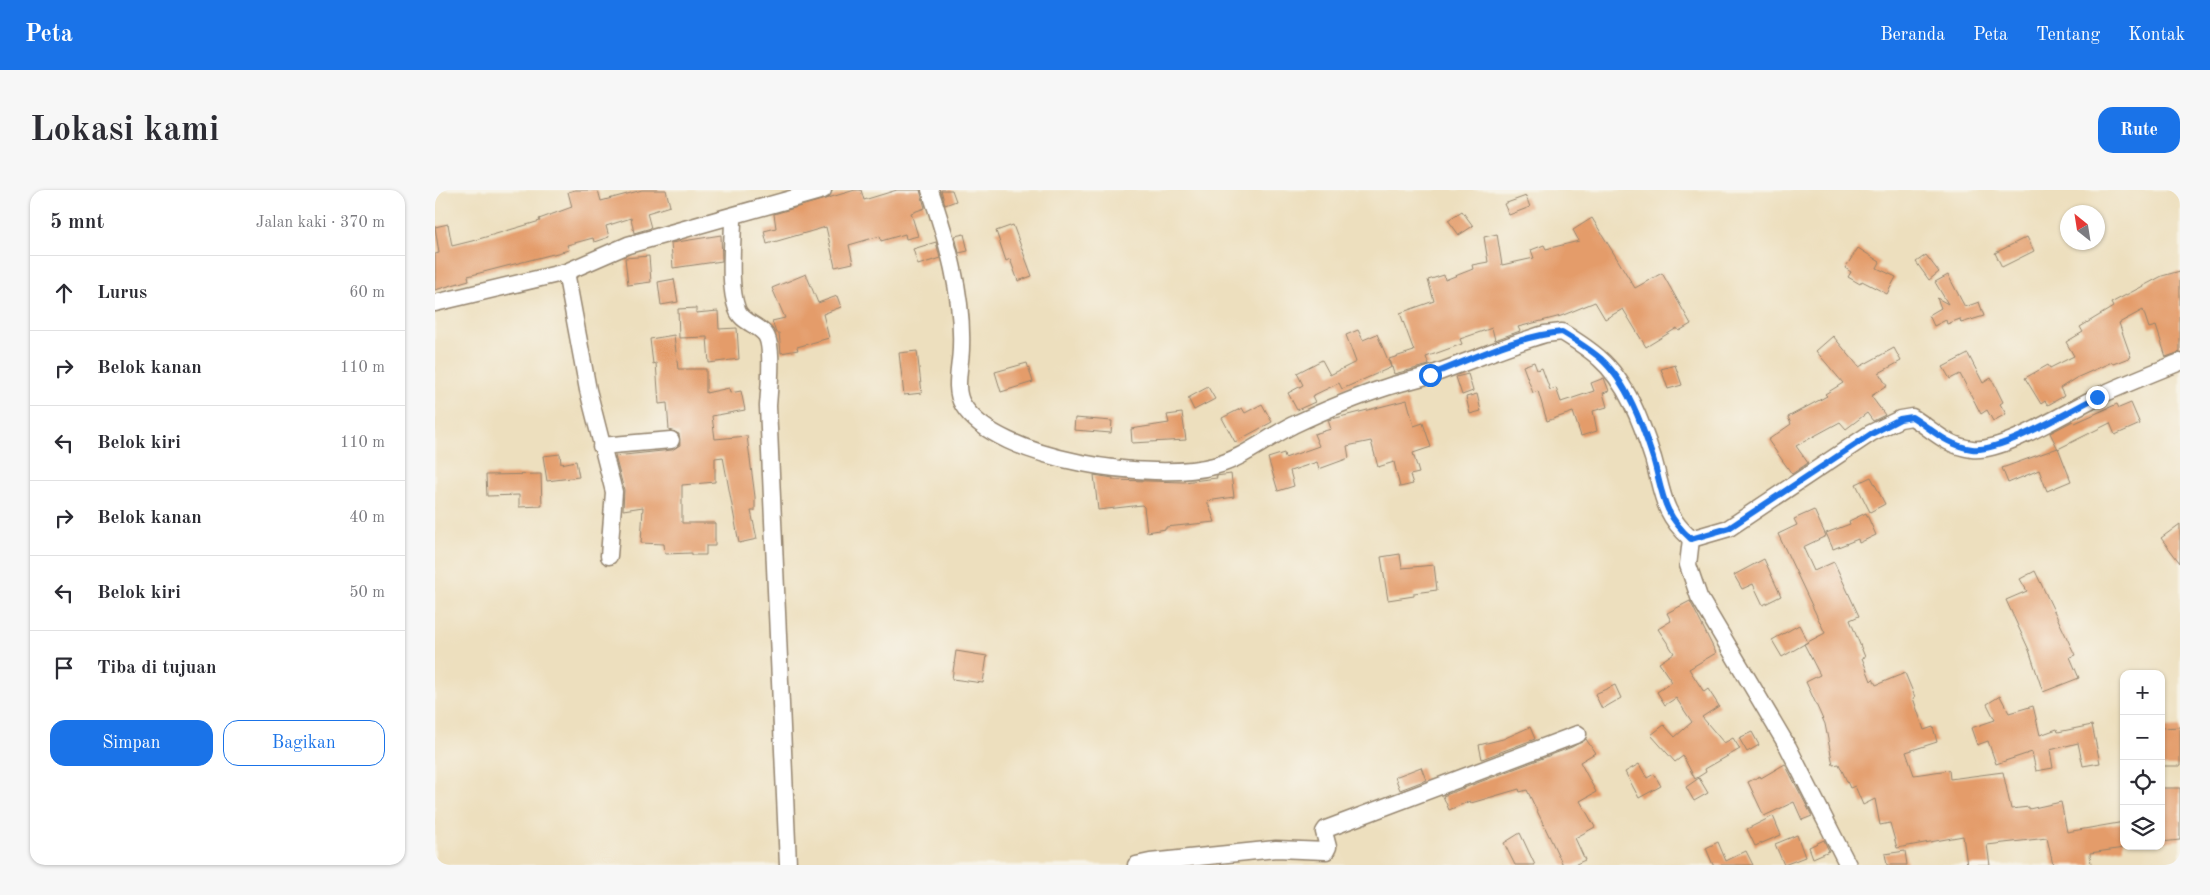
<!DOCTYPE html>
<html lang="id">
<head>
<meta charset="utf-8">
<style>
  body { margin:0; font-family:"Old Standard TT",serif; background:#f7f7f7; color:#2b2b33 }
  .controls { position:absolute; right:15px; bottom:15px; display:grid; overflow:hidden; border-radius:10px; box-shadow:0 1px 4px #0004 }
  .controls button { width:45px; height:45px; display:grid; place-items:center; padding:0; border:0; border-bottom:1px solid #e1e1e2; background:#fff; color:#2b2b33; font:25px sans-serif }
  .compass { position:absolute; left:1625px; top:15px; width:45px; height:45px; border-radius:50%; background:#fff; box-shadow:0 1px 4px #0004; rotate:330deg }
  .stop { position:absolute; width:15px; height:15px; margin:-11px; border:4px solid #1a73e8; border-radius:50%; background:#fff }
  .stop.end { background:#1a73e8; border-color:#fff; box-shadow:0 1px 5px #0008 }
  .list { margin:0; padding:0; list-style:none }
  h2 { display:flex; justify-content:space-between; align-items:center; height:65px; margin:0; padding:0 20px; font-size:21px }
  h2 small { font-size:16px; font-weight:400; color:#7c7c81 }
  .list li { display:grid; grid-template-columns:32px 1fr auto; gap:15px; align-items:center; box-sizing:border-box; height:75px; padding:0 20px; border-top:1px solid #e1e1e2 }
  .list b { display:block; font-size:19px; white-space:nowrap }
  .list em { font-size:16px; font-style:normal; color:#7c7c81 }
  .actions { display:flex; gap:10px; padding:15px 20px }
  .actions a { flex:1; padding:11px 0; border:1px solid #1a73e8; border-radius:15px; text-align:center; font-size:18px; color:#1a73e8 }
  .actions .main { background:#1a73e8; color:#fff }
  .icon { flex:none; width:28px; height:28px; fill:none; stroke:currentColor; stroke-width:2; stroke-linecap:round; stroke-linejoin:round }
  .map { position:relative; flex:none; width:1745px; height:675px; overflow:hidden; border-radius:15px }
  header { display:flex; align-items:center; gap:30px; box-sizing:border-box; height:70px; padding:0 25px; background:#1a73e8; color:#fff }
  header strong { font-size:24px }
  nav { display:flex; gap:28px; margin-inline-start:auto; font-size:18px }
  .intro { display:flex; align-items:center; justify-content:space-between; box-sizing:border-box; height:120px; padding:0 30px }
  h1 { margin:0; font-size:35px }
  .button { padding:12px 22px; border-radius:15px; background:#1a73e8; color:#fff; font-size:18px; font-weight:700 }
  main { display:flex; gap:30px; padding:0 30px }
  aside { flex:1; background:#fff; border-radius:15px; box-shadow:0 1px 4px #0004 }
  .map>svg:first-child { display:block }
</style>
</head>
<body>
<header>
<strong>Peta</strong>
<nav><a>Beranda</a><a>Peta</a><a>Tentang</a><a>Kontak</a></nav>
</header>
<div class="intro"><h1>Lokasi kami</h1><a class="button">Rute</a></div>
<main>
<aside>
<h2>5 mnt<small>Jalan kaki · 370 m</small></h2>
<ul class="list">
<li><svg class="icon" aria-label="ahead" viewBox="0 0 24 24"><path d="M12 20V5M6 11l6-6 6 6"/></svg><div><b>Lurus</b></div><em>60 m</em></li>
<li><svg class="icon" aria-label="right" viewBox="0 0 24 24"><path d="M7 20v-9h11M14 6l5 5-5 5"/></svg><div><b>Belok kanan</b></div><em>110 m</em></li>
<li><svg class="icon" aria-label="left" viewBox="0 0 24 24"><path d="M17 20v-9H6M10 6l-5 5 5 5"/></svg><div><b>Belok kiri</b></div><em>110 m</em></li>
<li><svg class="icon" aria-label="right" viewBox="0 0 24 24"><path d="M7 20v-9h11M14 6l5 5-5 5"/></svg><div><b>Belok kanan</b></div><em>40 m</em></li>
<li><svg class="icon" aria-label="left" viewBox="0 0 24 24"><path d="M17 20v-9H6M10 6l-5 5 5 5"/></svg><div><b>Belok kiri</b></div><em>50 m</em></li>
<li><svg class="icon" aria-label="arrive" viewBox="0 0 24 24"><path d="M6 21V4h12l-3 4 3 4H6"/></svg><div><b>Tiba di tujuan</b></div></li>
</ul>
<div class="actions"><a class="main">Simpan</a><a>Bagikan</a></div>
</aside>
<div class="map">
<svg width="1745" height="675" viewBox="0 0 1745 675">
  <rect width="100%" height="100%" fill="#f7f3e8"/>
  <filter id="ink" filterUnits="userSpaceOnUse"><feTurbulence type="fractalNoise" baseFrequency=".02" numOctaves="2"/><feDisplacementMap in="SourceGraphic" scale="10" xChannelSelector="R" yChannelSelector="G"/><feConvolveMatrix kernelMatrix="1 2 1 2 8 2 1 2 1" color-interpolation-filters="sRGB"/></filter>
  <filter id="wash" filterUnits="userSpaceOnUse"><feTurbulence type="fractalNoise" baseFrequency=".0096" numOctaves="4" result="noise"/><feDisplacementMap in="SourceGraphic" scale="20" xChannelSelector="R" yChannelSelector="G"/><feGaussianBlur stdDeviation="1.12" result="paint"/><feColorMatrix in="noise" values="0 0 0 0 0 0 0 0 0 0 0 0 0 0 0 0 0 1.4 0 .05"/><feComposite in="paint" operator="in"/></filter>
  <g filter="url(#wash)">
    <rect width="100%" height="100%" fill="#eddfbe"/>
    <g id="blocks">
      <g fill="#e49c6b">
        <polygon points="140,0 163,0 166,11 207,0 231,0 235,16 212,23 216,38 199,43 196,28 171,36 174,47 159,52 158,48 132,55 134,60 33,86 34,90 0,100 0,64 4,63 0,37 13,34 17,56 37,51 105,31 104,29 137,17 133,2"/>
        <polygon points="420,0 426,0 429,10 462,0 485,0 490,18 476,23 483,46 471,49 470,44 446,51 445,46 414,55 418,73 400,77 391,37 332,54 329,41 341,38 339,24"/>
        <polygon points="506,0 517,0 521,11 510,15"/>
        <polygon points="1091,6 1095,17 1074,25 1069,14"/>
        <polygon points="1027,21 1038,36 1024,45 1013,30"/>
        <polygon points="1157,28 1200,98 1227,83 1256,134 1244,141 1242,138 1211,157 1188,119 1170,129 1160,112 1126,126 1083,137 1085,141 1060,150 1057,138 1025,149 1027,154 991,167 994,175 959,184 957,177 907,199 904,193 877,206 880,212 862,220 853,203 868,195 862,183 887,170 895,185 921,172 911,145 923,140 928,150 942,144 956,177 954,169 979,161 965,123 999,111 993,90 1009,85 1010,90 1038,79 1037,75 1053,72 1049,47 1062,44 1067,75 1099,68 1096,60 1109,55 1111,59 1144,51 1138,40"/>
        <polygon points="578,35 597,86 583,91 575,69 571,71 561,41"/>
        <polygon points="529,44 533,61 524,63 520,46"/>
        <polygon points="286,45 287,71 238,78 236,53"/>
        <polygon points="1592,47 1599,61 1567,77 1560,63"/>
        <polygon points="501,52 505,68 483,75 478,59"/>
        <polygon points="1423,58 1445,72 1442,78 1461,87 1452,104 1427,91 1425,94 1413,87 1416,82 1410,78"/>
        <polygon points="1491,65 1504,82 1494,90 1481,72"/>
        <polygon points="214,66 216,92 193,95 190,68"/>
        <polygon points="1745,81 1745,162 1731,167 1721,136 1714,138 1708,120 1684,133 1696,167 1678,174 1677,172 1641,188 1625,198 1629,206 1613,215 1610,211 1606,214 1590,188 1613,175 1615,178 1639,166 1631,152 1648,142 1645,137 1678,117 1676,113 1727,86"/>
        <polygon points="371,84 383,113 402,106 406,117 388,124 394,148 362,157 363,160 346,163 344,143 341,143 337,131 350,128 337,98"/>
        <polygon points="1513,85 1530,117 1544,112 1549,126 1526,133 1525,129 1512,134 1511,130 1499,136 1494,125 1506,118 1502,108 1513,114 1500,92"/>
        <polygon points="239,89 243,112 226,115 223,92"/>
        <polygon points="261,118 261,123 283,121 284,139 302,138 304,169 274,173 272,147 244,148 243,119"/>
        <polygon points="239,145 243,179 271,179 271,203 294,198 295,203 306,201 310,220 277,226 280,249 312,246 320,307 320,321 316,321 322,349 304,353 288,267 280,268 280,292 247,295 247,333 280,333 280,356 271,356 271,365 257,365 257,363 230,364 229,354 206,353 208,317 188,320 189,300 180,266 237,260 245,255 244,244 234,240 232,213 224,214 221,173 218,174 215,149"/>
        <polygon points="1398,146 1424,177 1459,158 1466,171 1444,183 1452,196 1436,206 1450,225 1438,231 1432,223 1411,239 1405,232 1361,256 1373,273 1357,284 1333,250 1356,234 1353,227 1392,206 1390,204 1408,193 1381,161"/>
        <polygon points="482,161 487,203 469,205 464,163"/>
        <polygon points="1533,164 1548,193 1556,188 1568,212 1565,214 1571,224 1558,231 1552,220 1546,224 1525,184 1515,189 1508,177"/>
        <polygon points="1099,172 1102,180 1107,178 1115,200 1121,198 1126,212 1159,201 1156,193 1169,188 1174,201 1168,203 1172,217 1158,221 1162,241 1146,246 1138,222 1112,231 1103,201 1098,203 1088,176"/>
        <polygon points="592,173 598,192 566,202 560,182"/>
        <polygon points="1240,175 1247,195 1233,199 1226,179"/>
        <polygon points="1033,184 1038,201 1027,205 1021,187"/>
        <polygon points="773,197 780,209 759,220 753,208"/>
        <polygon points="1042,204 1046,221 1035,224 1031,207"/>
        <polygon points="972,210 979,236 988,233 996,257 978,263 984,283 975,285 978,294 965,297 959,272 943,277 936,251 912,256 914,268 884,279 882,272 855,281 859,296 843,301 833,268 849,263 850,268 884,256 879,244 896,239 893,230 897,229"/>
        <polygon points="1696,213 1705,234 1680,245 1675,233 1623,259 1615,243 1638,231 1640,233 1682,214 1684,218"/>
        <polygon points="827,214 837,232 800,252 787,228 807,218 810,223"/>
        <polygon points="747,223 751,250 697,253 696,239 734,233 732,225"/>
        <polygon points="640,228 677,231 676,243 639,240"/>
        <polygon points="1623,258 1636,291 1612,301 1604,280 1573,293 1567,278"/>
        <polygon points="125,264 126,274 141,271 144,287 112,291 108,266"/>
        <polygon points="106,284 107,316 84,317 84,305 52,306 51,285"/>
        <polygon points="796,284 799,307 772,311 780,332 731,337 731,339 712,342 709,317 707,315 663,320 659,285 678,288 678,290 749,292 782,288 781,286"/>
        <polygon points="1436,287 1450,314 1435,322 1421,294"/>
        <polygon points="1379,320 1391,346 1368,357 1379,381 1399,372 1424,426 1415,430 1430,467 1427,468 1436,491 1438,489 1441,495 1470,483 1480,507 1478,508 1489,540 1498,537 1502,552 1471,562 1479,585 1514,580 1515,589 1568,582 1576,619 1594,617 1594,619 1626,612 1632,642 1689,632 1689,658 1655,663 1656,675 1618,675 1612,648 1552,655 1555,675 1532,675 1528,646 1462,658 1455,633 1445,635 1440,609 1428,615 1420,596 1415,598 1404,574 1398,575 1390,534 1371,492 1385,485 1369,454 1390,443 1343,344 1362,335 1359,329"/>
        <polygon points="1431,323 1441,345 1424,353 1423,349 1398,359 1391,343 1415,334 1414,331"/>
        <polygon points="1745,334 1745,373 1726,348"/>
        <polygon points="965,364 967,378 999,375 1002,400 979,403 979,406 953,410 946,367"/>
        <polygon points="1329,369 1346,406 1328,415 1318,394 1307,399 1299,385"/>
        <polygon points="1600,381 1640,465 1635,467 1644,488 1608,502 1594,460 1571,410 1592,401 1585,389"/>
        <polygon points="1255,411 1281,463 1254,479 1269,502 1273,499 1284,516 1267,527 1289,553 1298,548 1305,559 1270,579 1271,582 1260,589 1248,566 1240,572 1216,545 1229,535 1240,547 1257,532 1241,508 1230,515 1222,502 1237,492 1224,473 1239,463 1223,439 1236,431 1232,423"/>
        <polygon points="1364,435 1373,452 1347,467 1337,450"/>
        <polygon points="521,461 552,466 548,493 517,489"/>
        <polygon points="1180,495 1186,508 1167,519 1160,504"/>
        <polygon points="1565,506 1574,523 1598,516 1605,545 1622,539 1623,542 1657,535 1665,573 1648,576 1643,553 1615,560 1618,578 1601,581 1597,562 1561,574 1553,551 1542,555 1536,538 1560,530 1552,514"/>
        <polygon points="1095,537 1100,549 1047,569 1044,555 1068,549"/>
        <polygon points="1745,537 1745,576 1726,576 1726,538"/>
        <polygon points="1317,542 1324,555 1312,562 1304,548"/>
        <polygon points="1151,549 1160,563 1145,572 1161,602 1145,611 1160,637 1140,648 1150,670 1139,675 1128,675 1092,600 1085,602 1084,599 1036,613 1035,611 1014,620 1008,606 1137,557"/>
        <polygon points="1204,574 1212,588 1219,584 1226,596 1204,608 1190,582"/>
        <polygon points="1350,574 1353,580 1377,626 1367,630 1359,612 1329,626 1313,592 1325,586 1326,588"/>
        <polygon points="986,577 991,590 965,600 960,587"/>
        <polygon points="1264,588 1273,603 1259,611 1251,597"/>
        <polygon points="1726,598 1745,598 1745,650 1726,652"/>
        <polygon points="1338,626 1346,645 1320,656 1312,639"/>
        <polygon points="1085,643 1100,675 1080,675 1069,653"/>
        <polygon points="1362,645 1370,667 1349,675 1340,654"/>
        <polygon points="1389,650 1394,661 1378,668 1374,657"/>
        <polygon points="1283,652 1291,671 1311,661 1318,675 1278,675 1271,658"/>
        <polygon points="1470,661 1472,675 1452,675 1450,664"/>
      </g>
    </g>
  </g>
  <g filter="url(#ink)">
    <use href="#blocks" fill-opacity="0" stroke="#94846e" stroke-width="1"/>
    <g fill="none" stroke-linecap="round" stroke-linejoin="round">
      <defs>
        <g id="minor">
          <path d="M495 0C512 50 528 104 526 157 526 176 518 199 528 215 562 271 720 292 779 276 807 269 832 248 858 235 888 221 921 207 952 197 967 192 983 189 998 184 1035 171 1072 155 1110 144L1127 142C1140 150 1153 158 1164 168 1192 192 1207 234 1218 268 1228 303 1227 323 1256 349L1294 338 1436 243 1465 229 1477 227C1497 239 1511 256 1537 259 1568 263 1633 220 1664 206 1690 194 1718 183 1745 172"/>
          <path d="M298 27C298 54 293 94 302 119 306 132 322 134 330 144 339 155 334 201 333 216L353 675"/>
          <polyline points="131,82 153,200 179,302 174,366"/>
          <polyline points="0,113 131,82 193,55 388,0"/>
          <polyline points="166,256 236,250"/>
          <polyline points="1256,349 1253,375 1264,407 1353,557 1413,675"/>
          <polyline points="701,675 715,672 841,659 891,661 893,657 889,642 891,639 1143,544"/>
        </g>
      </defs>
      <use href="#minor" stroke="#94846e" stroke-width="19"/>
      <use href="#minor" stroke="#fff" stroke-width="16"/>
    </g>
  </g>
  <g fill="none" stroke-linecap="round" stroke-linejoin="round" filter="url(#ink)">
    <path stroke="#1a73e8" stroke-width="6" d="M995 185C1037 169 1082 146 1127 142 1140 150 1153 158 1165 168 1192 192 1207 234 1218 268 1228 303 1227 323 1256 349L1294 338 1436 244 1465 229 1477 227C1497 239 1511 255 1537 259 1565 263 1634 221 1662 207"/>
  </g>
</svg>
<div class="controls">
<button>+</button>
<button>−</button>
<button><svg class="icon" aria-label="locate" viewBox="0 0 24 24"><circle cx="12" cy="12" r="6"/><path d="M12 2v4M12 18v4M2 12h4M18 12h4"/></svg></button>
<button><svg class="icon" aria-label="layers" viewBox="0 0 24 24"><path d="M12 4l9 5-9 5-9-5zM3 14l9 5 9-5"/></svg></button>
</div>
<svg class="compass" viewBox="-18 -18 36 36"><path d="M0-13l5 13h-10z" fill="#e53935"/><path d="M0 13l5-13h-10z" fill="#7c7c81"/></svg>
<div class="stop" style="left:995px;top:185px"></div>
<div class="stop end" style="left:1662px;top:207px"></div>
</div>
</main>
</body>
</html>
